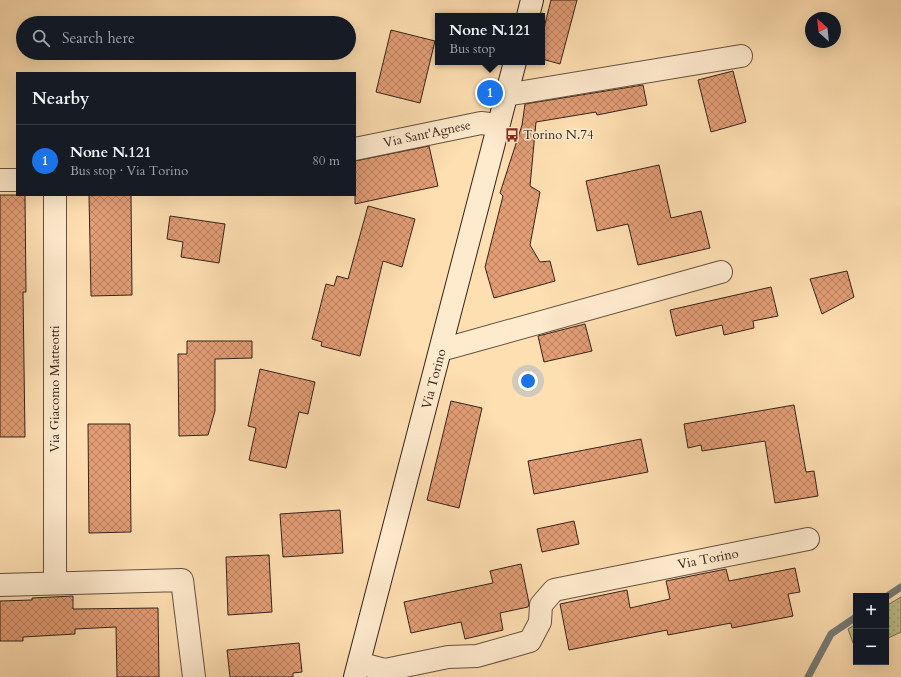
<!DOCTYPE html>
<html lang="en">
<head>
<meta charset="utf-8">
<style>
  body { margin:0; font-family:Cardo,serif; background:#20242c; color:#f1f3f6 }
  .controls { position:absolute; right:12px; bottom:12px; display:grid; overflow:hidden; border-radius:0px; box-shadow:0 4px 16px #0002 }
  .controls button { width:36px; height:36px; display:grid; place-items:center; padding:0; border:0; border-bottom:1px solid #363941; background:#171b24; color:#f1f3f6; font:20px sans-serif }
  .compass { position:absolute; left:805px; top:12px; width:36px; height:36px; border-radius:50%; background:#171b24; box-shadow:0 4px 16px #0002; rotate:333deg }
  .you { position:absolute; left:528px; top:381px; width:14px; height:14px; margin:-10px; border:3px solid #fff; border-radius:50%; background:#1a73e8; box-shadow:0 0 0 6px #1a73e833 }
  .badge { display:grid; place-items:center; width:26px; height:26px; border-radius:50%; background:#1a73e8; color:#fff; font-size:13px; font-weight:700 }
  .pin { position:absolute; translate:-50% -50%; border:2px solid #fff; box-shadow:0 1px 4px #0006 }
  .popup { position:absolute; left:435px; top:13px; width:110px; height:52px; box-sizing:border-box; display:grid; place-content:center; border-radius:0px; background:#171b24; filter:drop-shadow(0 1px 3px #0005); font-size:13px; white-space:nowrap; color:#9ea1a6 }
  .popup b { font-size:15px; color:#f1f3f6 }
  .popup::after { content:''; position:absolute; left:50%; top:100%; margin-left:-8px; border:8px solid transparent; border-top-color:#171b24 }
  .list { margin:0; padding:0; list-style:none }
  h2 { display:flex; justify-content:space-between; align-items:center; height:52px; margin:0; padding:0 16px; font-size:17px }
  h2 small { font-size:13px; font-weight:400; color:#9ea1a6 }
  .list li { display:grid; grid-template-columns:26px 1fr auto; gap:12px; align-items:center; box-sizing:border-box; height:72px; padding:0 16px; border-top:1px solid #363941 }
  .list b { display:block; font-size:15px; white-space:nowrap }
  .list p { margin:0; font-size:13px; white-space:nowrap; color:#9ea1a6 }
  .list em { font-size:13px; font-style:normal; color:#9ea1a6 }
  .icon { flex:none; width:22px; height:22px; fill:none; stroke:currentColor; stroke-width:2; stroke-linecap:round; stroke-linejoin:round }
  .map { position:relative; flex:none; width:901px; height:677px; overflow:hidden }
  .search { position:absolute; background:#171b24; box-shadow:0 4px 16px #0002; left:16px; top:16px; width:340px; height:44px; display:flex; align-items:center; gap:10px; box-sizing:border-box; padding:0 14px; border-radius:22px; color:#9ea1a6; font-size:15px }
  .panel { position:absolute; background:#171b24; box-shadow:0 4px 16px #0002; left:16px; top:72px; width:340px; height:124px; border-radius:0px }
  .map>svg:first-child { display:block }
</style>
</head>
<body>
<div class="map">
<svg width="901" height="677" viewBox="0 0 901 677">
  <defs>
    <pattern id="grass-dots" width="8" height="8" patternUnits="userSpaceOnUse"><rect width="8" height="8" fill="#c2c18a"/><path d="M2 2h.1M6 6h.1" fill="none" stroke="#a7a676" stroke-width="1.8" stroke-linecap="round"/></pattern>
    <pattern id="building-cross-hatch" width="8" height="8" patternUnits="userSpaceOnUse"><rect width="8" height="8" fill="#e29d75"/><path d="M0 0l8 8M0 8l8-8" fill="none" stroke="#b8805f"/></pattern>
  </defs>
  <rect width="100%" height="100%" fill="#fedfb2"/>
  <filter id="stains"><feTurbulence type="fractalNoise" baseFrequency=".005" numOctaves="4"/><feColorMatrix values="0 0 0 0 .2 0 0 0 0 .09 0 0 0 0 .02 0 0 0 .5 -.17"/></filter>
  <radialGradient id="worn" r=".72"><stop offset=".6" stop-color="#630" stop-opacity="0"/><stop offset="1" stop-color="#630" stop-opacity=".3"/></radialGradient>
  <g fill="url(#grass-dots)" stroke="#7b7252">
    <polygon points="901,597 901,632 886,639 886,606"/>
    <polygon points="856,624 856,651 848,629"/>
  </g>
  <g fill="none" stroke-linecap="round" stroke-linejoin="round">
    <g stroke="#777d77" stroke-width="7">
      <polyline points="886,597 901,587"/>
      <polyline points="808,677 831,634 856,617"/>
    </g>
  </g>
  <g fill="url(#building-cross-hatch)" stroke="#342219">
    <polygon points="551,0 577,0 560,64 542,59 542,36"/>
    <polygon points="391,30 435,41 420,103 376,92"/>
    <polygon points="733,71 746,122 711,132 698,80"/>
    <polygon points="643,85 647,105 597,115 596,112 536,122 530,186 540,192 530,245 540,262 550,261 555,281 494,298 485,267 503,196 500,193 522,125 525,104"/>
    <polygon points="429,146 438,186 355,204 355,161"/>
    <polygon points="659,165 671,218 701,211 710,248 638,265 628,224 597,231 586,181"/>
    <polygon points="0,195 25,195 26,292 23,292 25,437 0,437"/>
    <polygon points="89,195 131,195 132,295 91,296"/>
    <polygon points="368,206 415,219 402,267 383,261 360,356 321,346 322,342 312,339 326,284 334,286 337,276 348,279"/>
    <polygon points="170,216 225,224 219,263 181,257 183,242 167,239"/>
    <polygon points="847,271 854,297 822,314 810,279"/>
    <polygon points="771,287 778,316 753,321 754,328 724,335 722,325 676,336 670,310"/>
    <polygon points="585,324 592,351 544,362 538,336"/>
    <polygon points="187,341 252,341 252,358 215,359 215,411 208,435 179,436 178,354 187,354"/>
    <polygon points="260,369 315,382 308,414 299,412 286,468 249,460 256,428 248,426"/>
    <polygon points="451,401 482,408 459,508 427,500"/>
    <polygon points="794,405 806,472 814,471 818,496 775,503 765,441 702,451 701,445 688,448 684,424"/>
    <polygon points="88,424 130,424 131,532 89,533"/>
    <polygon points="641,439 648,472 534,494 528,461"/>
    <polygon points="340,510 343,553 283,557 280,514"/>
    <polygon points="574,521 579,544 542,552 537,529"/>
    <polygon points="269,555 272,612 228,615 226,557"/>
    <polygon points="521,564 529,603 528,607 500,613 503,630 465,639 461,622 411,633 404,602 493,583 490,571"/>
    <polygon points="795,568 800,592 788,594 793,616 732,628 731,623 668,635 667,630 569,650 560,604 627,590 630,608 670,599 666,581 726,569 729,581"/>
    <polygon points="73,596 73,609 158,608 159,677 117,677 116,627 75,629 75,634 23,637 23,641 0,641 0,601 32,600 32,598"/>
    <polygon points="299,643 302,672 293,673 293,677 230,677 227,650"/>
  </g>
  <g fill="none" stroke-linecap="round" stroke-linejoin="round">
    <defs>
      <g id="street">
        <polyline points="506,95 741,56"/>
        <polyline points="355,149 481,123 498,125"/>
        <polyline points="0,180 17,180"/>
        <polyline points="55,195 55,583"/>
        <polyline points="441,350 721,272"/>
        <polyline points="0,585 182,580 194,677"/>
        <polyline points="359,663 385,670 448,657 477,656 530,641 540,622 541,605 554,590 808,539"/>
      </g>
      <g id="secondary">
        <polyline points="528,16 532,0"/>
        <polyline points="355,677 515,62"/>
      </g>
    </defs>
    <use href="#street" stroke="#66513f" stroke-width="24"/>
    <use href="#secondary" stroke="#342219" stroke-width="24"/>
    <use href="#street" stroke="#feeacd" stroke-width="22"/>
    <use href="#secondary" stroke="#feeacd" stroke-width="22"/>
  </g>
  <defs>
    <symbol id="bus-bare" viewBox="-9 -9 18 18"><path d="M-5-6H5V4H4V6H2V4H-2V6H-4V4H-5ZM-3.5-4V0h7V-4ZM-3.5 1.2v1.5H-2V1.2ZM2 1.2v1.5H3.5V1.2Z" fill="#8f2418" stroke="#feeacd" stroke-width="2.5" paint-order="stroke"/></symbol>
  </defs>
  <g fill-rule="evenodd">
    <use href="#bus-bare" x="502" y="125" width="20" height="20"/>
  </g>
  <g text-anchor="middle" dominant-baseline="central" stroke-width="3" stroke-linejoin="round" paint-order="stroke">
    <g font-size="13" fill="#342219" stroke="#feeacd">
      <text transform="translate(427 134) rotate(-12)">Via Sant'Agnese</text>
      <text transform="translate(434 379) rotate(-75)">Via Torino</text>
      <text transform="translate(55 389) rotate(-90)">Via Giacomo Matteotti</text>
      <text transform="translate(708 559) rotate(-11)">Via Torino</text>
    </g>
    <g font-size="13" fill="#342219" stroke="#feeacd" text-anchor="start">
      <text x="523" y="135">Torino N.74</text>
    </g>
  </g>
  <rect width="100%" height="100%" filter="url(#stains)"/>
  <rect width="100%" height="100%" fill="url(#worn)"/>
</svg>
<div class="controls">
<button>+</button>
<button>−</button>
</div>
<svg class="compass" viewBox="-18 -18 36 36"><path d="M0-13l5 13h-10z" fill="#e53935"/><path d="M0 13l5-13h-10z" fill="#9ea1a6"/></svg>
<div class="you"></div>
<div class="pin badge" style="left:490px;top:93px">1</div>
<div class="popup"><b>None N.121</b>Bus stop</div>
<div class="search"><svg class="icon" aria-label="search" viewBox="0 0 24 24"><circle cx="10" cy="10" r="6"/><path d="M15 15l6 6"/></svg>Search here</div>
<section class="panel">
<h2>Nearby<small></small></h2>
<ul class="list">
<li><span class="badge">1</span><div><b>None N.121</b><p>Bus stop · Via Torino</p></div><em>80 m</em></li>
</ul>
</section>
</div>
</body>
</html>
